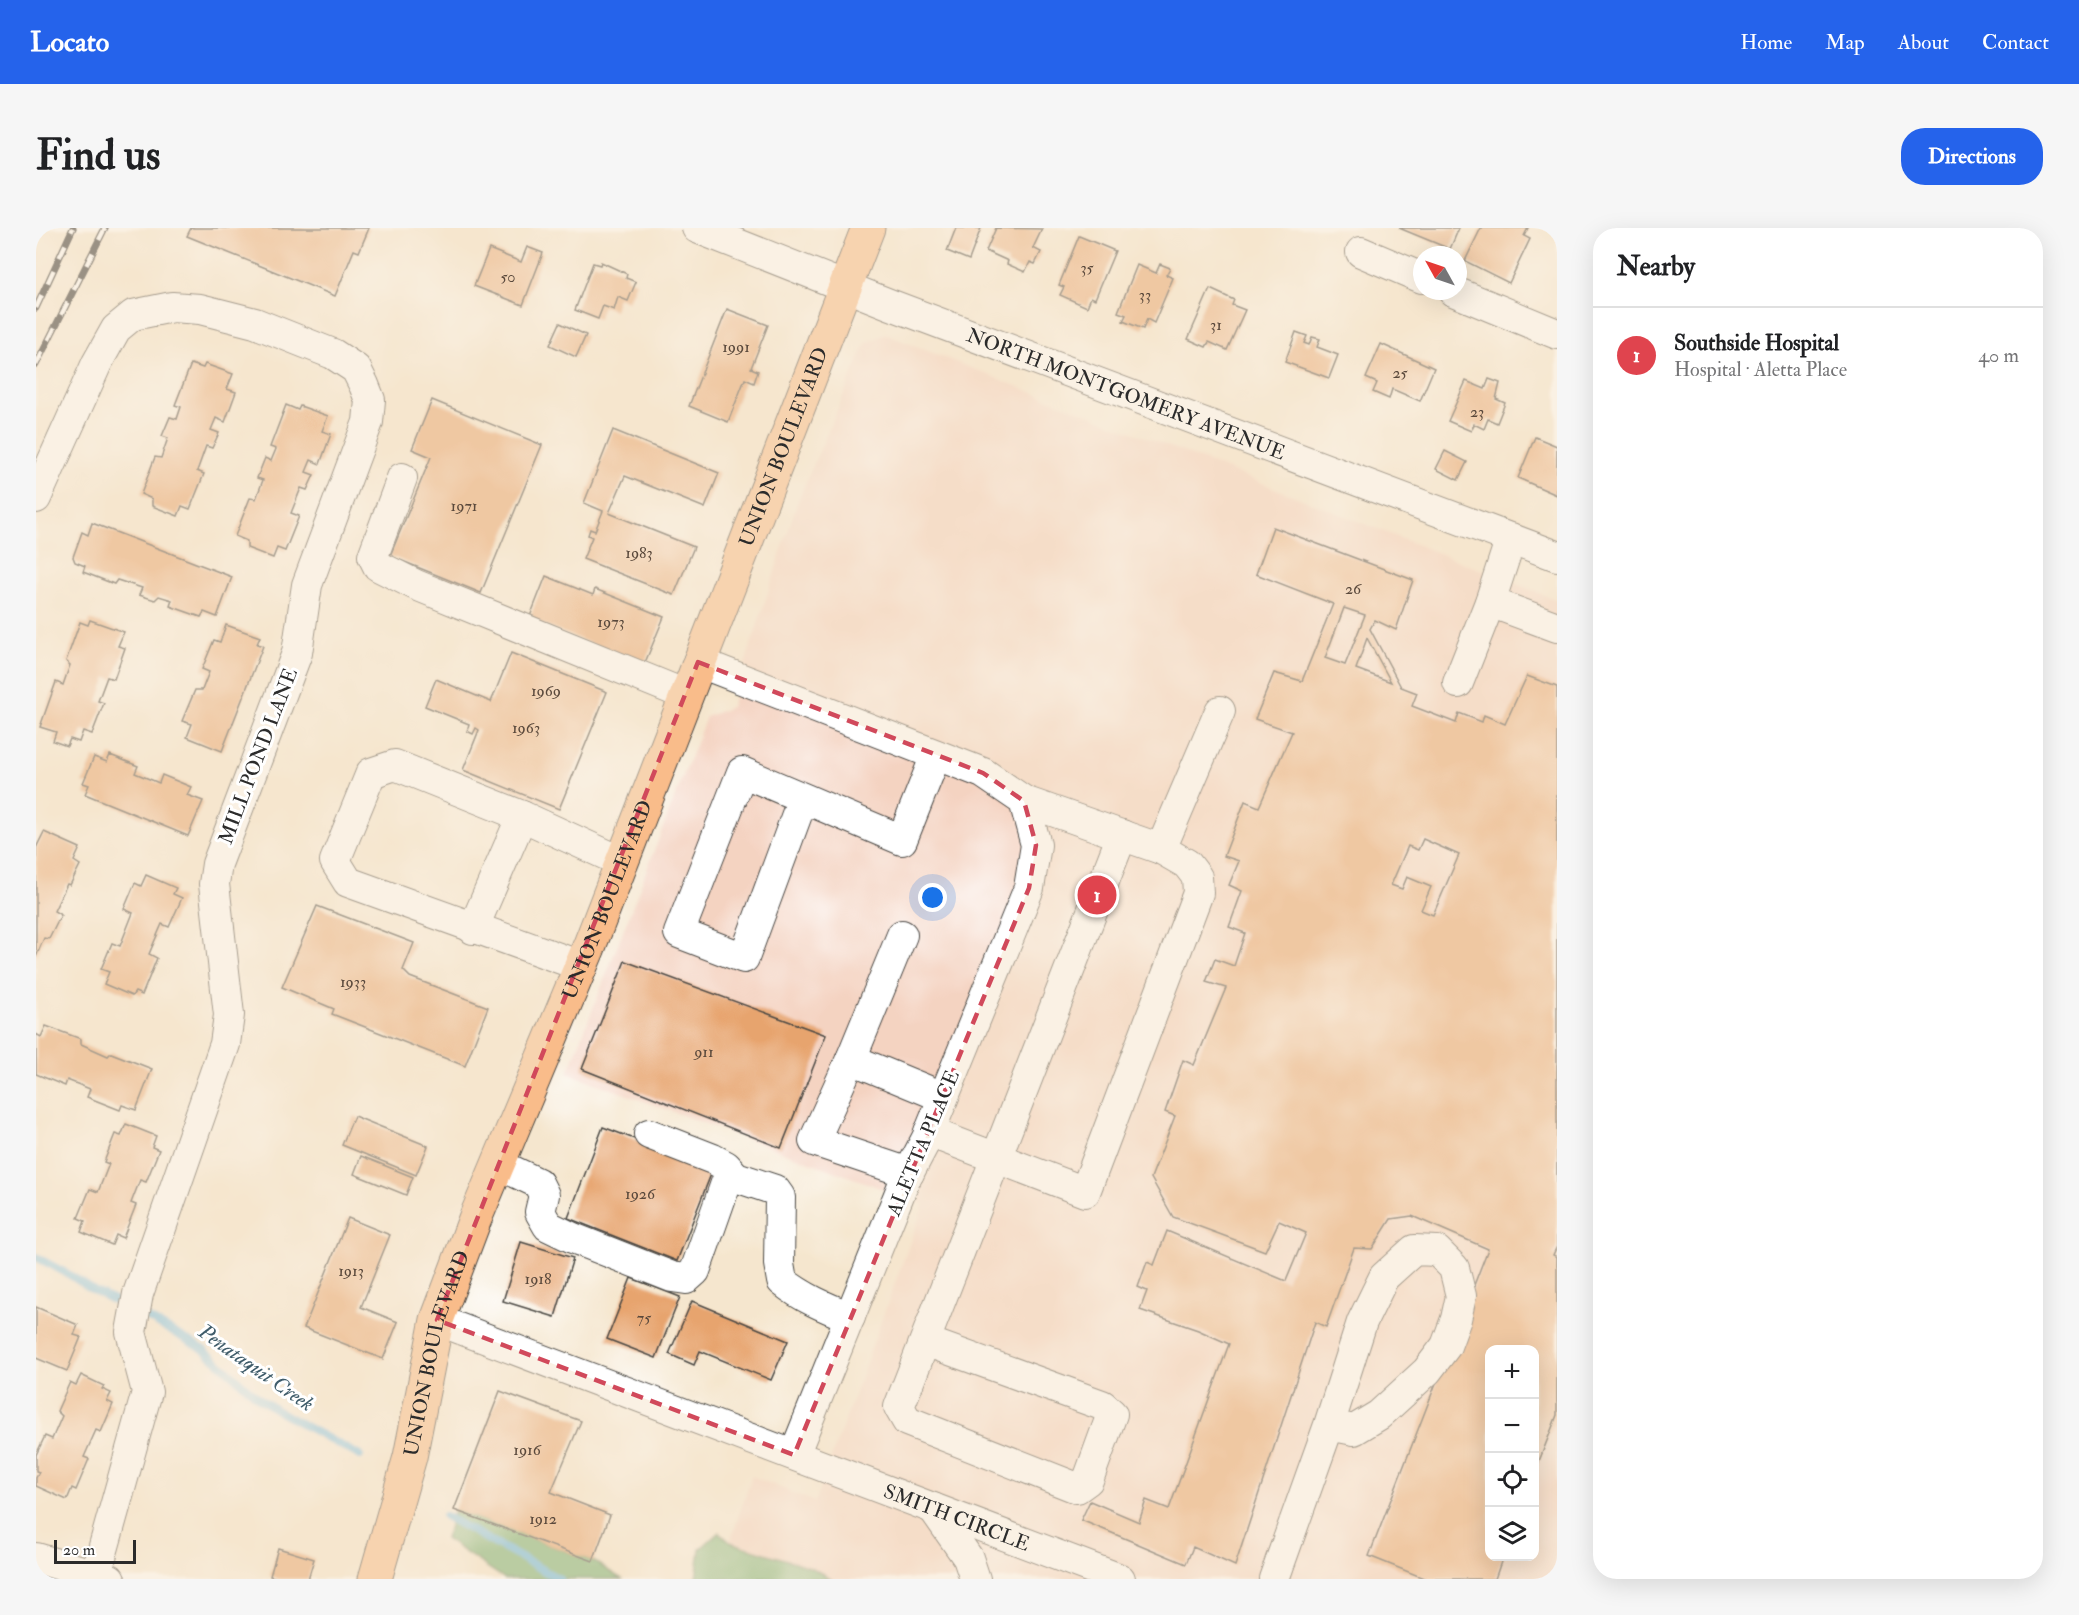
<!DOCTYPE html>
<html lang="en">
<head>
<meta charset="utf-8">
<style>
  body { margin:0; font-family:"IM FELL Double Pica",serif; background:#f6f6f6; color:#202124 }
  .controls { position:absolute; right:18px; bottom:18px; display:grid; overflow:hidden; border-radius:12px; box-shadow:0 6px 24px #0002 }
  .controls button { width:54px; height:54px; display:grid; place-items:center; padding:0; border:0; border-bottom:2px solid #e0e0e0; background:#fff; color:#202124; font:30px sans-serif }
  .compass { position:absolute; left:1377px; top:18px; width:54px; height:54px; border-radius:50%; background:#fff; box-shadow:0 6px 24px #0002; rotate:310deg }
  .scale { position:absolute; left:18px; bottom:15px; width:82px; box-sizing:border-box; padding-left:6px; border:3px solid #2b2b2b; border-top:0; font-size:16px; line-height:21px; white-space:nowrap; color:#2b2b2b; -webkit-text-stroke:4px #fff; paint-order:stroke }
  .you { position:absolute; left:897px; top:670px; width:21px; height:21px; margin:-15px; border:4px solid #fff; border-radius:50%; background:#1a73e8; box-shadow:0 0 0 9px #1a73e833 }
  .badge { display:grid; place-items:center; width:39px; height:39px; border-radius:50%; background:#2563eb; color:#fff; font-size:20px; font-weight:700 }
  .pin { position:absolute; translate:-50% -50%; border:3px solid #fff; box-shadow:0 2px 6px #0006 }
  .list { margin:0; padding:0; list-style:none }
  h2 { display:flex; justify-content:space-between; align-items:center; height:78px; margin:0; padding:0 24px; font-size:26px }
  h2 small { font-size:20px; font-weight:400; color:#757577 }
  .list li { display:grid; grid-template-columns:39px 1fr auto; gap:18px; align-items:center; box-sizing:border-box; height:96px; padding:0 24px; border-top:2px solid #e0e0e0 }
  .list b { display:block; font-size:22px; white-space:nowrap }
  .list p { margin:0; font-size:20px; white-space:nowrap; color:#757577 }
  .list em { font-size:20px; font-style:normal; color:#757577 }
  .icon { flex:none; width:33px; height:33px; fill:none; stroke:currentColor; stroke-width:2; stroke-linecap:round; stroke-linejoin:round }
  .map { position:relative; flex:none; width:1521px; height:1351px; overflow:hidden; border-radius:24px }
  header { display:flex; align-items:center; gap:36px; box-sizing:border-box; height:84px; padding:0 30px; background:#2563eb; color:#fff }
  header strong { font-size:28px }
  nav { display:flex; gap:33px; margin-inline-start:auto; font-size:21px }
  .intro { display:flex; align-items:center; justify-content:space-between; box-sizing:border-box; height:144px; padding:0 36px }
  h1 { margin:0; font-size:42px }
  .button { padding:15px 27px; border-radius:24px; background:#2563eb; color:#fff; font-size:21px; font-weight:700 }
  main { display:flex; gap:36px; padding:0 36px }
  aside { flex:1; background:#fff; border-radius:24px; box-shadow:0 6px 24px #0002 }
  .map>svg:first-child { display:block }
</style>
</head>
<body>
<header>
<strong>Locato</strong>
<nav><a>Home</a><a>Map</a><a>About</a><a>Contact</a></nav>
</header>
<div class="intro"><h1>Find us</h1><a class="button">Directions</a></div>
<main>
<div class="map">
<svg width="1521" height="1351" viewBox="0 0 1521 1351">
  <rect width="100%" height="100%" fill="#fff"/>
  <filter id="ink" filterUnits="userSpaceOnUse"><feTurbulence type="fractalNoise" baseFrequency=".0167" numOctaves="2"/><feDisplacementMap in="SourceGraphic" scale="12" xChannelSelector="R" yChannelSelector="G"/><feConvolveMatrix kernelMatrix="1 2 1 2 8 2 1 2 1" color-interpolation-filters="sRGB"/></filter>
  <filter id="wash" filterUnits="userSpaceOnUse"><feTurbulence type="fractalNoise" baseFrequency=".008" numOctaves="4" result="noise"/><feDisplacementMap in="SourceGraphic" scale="24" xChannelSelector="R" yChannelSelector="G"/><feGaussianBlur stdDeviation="1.35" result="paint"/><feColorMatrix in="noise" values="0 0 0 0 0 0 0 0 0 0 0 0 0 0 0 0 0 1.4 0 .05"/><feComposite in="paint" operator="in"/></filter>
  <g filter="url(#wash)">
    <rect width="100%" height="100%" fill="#f5e6ce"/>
    <path fill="#f4d3c1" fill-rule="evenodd" d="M849 106 1521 372V1351H796L774 1339 694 1314 716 1248 779 1274 888 976 532 845 670 489 695 479 762 272 830 115ZM1454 1122H1498V1328H1454Z"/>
    <g fill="#72ad6d" stroke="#4e6c4c" stroke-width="1.5">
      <polygon points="418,1282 557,1333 586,1351 469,1351 409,1311"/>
      <polygon points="683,1304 694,1314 774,1339 796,1351 660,1351 664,1321"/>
    </g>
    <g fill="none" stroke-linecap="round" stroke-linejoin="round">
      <g stroke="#64b6df" stroke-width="8">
        <polyline points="0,1029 32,1046 60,1064 99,1083 167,1121 223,1170 242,1183 324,1228"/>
        <polyline points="409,1288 523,1351"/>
      </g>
    </g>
    <g id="blocks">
      <g fill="#e7a46e" fill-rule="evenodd">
        <polygon points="155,0 333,0 323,24 318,22 299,68 151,8"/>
        <polygon points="920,0 945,0 933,32 911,23"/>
        <polygon points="960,0 1006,1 997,20 1005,24 999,36 994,34 989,44 971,36 972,33 950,23"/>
        <polygon points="1363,0 1423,0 1414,21"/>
        <polygon points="1445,0 1492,0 1488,8 1494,11 1473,55 1429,33"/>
        <polygon points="1043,8 1079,23 1059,71 1055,69 1051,79 1024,67 1028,59 1023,57"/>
        <polygon points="491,19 507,25 487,77 438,58 453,21 485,34"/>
        <polygon points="565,34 591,46 590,50 600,54 592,73 582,69 578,82 567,78 562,91 539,82 557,35 564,37"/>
        <polygon points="1124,36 1134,40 1130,47 1137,50 1118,95 1111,91 1107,101 1087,93 1090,87 1082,84 1101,37 1120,45"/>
        <polygon points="1174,61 1198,72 1196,77 1209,82 1191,122 1173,114 1170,119 1152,111"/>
        <polygon points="691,81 732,97 715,140 722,143 718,155 709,151 692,194 653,178"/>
        <polygon points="524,95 550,107 540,129 514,117"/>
        <polygon points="1260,104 1271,108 1268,115 1273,117 1276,109 1284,111 1281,119 1302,127 1293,150 1249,134"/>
        <polygon points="1345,116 1398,140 1384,173 1356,161 1353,171 1337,164 1341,155 1330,150"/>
        <polygon points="155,136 167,140 169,136 197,146 191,161 200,164 189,194 180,190 175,202 183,205 176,220 170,218 161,243 168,246 154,281 146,278 142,288 116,278 116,271 105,266 119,229 125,230 132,210 126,208 134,189 141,191 145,179 139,177"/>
        <polygon points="1453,151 1464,155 1460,171 1469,175 1461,195 1452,191 1448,201 1438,196 1435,203 1412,193 1430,153 1449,161"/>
        <polygon points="396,172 506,217 445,365 354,328 395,229 376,221"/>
        <polygon points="250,177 262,182 264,178 292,188 286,203 295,206 284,236 275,232 270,244 278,247 271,262 265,260 255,285 263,288 249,323 241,320 237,330 211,320 211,313 199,308 214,270 220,271 227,252 221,250 229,230 235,233 240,221 234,219"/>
        <polygon points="577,202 683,245 669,280 589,248 573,285 658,319 638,367 547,331 556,309 552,307 554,301 559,303 567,283 548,275"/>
        <polygon points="1499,209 1521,218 1521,267 1482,250"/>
        <polygon points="1409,223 1431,234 1422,252 1400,241"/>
        <polygon points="56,295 196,349 181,389 168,384 165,389 134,378 136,372 123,368 119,372 103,367 106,360 81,352 78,356 47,344 49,338 39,334 37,329 46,304 52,307"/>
        <path d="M1237 299 1377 352 1360 402 1339 392 1334 401 1365 459 1381 465 1376 478 1420 495 1423 485 1446 494 1448 487 1469 496 1491 448 1521 459V1018L1517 1027 1521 1029V1187L1498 1246V1122H1454V1328H1467L1459 1351H1390L1333 1328 1452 1021 1376 988 1355 991 1336 1021 1318 1020 1290 1099 1279 1094 1199 1338 1157 1319 1150 1336 1045 1292 1054 1273 1103 1294 1110 1272 1133 1281 1193 1116 1162 1102 1104 1082 1111 1063 1102 1059 1111 1034 1118 1037 1131 1003 1250 1053 1270 1005 1243 993 1229 1023 1137 989 1115 950 1139 888 1129 884 1147 832 1158 837 1190 760 1170 754 1179 731 1198 738 1209 705 1193 699 1206 663 1193 657 1203 633 1188 628 1209 573 1223 579 1256 504 1219 491 1238 445 1266 453 1297 376 1220 346ZM1308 380 1329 387 1309 437 1289 430ZM1331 410 1355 454 1320 441ZM1387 611 1423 627 1397 687 1385 682 1395 659 1371 649 1366 661 1355 657 1372 618 1382 622Z"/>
        <polygon points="510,348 557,367 559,361 628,389 608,437 493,391"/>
        <polygon points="54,392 88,404 82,418 89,420 78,451 71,449 62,473 68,475 56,506 47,503 43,514 34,511 31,518 17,513 20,504 4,499 20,454 27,457 34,437 30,433 44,394 52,397"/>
        <polygon points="190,397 224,409 221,416 227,418 186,523 151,509 156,496 146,493 159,462 166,462 173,444 166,441 178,412 184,414"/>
        <polygon points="475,425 571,464 523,581 427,542 443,502 440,500 437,506 431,503 433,496 389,478 400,451 455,474"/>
        <polygon points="74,527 102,538 99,545 123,555 126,547 155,559 151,567 167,573 152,608 49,566 53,557 47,555 58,529 71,534"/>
        <polygon points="8,604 44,620 38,633 44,637 34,657 31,656 18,683 25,687 13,711 8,710 0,729 0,620"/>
        <polygon points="110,647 140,660 137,666 146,670 133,699 126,696 113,726 121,730 106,767 99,764 96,768 68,756 73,744 65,741 76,715 84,718 97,685 88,681 99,655 105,658"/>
        <polygon points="281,678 378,715 367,742 374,749 452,779 429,838 296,786 298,781 246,759"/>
        <polygon points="589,733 790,807 745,920 546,841"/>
        <polygon points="10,798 45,811 45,816 72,828 75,825 116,841 100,882 86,877 84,882 51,869 54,861 31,852 29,858 0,846 0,806 5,809"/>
        <polygon points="318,888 392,918 380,947 306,917"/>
        <polygon points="90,896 120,908 116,919 123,922 110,954 104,952 95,975 100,977 87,1010 80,1007 76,1017 45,1004 49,993 42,990 54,961 62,964 73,936 68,934 79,906 85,908"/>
        <polygon points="567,899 677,941 641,1033 532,990"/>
        <polygon points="325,928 377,949 370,967 318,946"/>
        <polygon points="312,990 354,1007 325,1079 362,1094 347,1131 268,1100"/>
        <polygon points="485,1014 537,1030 519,1089 467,1073"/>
        <polygon points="595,1050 644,1069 620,1130 571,1111"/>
        <polygon points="656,1073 752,1113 735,1152 664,1123 658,1137 633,1126"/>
        <polygon points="0,1079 42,1097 38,1107 45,1109 31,1143 0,1130"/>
        <polygon points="45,1147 68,1158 66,1161 75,1165 71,1173 77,1176 65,1204 60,1202 48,1229 53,1231 40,1262 36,1260 31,1272 0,1258 0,1250 3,1244 0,1243 0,1227 9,1208 16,1211 26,1188 21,1183 34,1154 40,1157"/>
        <polygon points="464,1163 545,1193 515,1264 574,1287 557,1333 418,1282"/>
        <polygon points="242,1320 278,1331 272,1351 243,1351 234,1348"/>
      </g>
    </g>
  </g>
  <g filter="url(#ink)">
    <use href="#blocks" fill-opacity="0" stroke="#494743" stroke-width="1.5"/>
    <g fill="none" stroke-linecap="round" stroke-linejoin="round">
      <defs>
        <g id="minor">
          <path id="s1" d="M661 0 853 76 1521 328"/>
          <polyline points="1325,24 1386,50"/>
          <polyline points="1417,63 1521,106"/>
          <polyline points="366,250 337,328 342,338 380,357 650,467"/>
          <polyline points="0,270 61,135 80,101 97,87 136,79 164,81 219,95 297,126 320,141 328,157 334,172 332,194 271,357 261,425 181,636 178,656 193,787 189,816 102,1066 95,1104 111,1164 60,1347"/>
          <polyline points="1454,374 1521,399"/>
          <polyline points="662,434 947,545 988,573 1000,617 993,660 891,910 869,952 758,1227"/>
          <polyline points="1422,455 1454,374 1475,310"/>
          <polyline points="767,570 708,730 643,705 706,544 866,612 900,527"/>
          <polyline points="1125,621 1184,483"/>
          <polyline points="437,701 486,588"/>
          <polyline points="866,707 815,831 778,913 873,945"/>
          <polyline points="545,738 312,654 299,633 335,545 359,537 486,588 586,634"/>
          <polyline points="815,831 907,869"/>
          <polyline points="893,904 1049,964 1162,665 1161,649 1151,636 1125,621 988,573"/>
          <path d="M613 906 677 931 690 938 700 949 739 962 744 969 743 1036 746 1053C767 1070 789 1079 814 1089"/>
          <polyline points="462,936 502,955 508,967 504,984 512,998 537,1010 636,1049 650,1051 659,1043 690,955 700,949"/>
          <path id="s2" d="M401 1092 1084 1351"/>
          <polyline points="889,1113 1066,1177 1076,1186 1052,1252 1041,1260 871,1193 863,1179 1086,607"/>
          <polyline points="897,1280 932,1330 939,1351"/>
          <polyline points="0,1330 74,1351"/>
          <polyline points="1238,1351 1293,1197 1326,1094 1348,1049 1378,1022 1401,1023 1418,1040 1425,1068 1420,1091 1410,1118 1391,1143 1343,1187 1318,1202 1293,1197"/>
        </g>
        <g id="major">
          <path id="s3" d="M339 1351 374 1229 401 1092 439 991 553 719 832 0"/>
        </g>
      </defs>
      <use href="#minor" stroke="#494743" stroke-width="32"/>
      <use href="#major" stroke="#494743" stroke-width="35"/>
      <use href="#minor" stroke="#fff" stroke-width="30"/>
      <use href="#major" stroke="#f9bc8a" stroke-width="33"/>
      <defs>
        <g id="rail">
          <polyline points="0,80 37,0"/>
          <polyline points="0,137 69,0"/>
        </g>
      </defs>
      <use href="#rail" stroke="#2b2b2b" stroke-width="7"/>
      <use href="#rail" stroke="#fff" stroke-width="4.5" stroke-dasharray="14" stroke-linecap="butt"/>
    </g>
  </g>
  <path d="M0 0H1521V1351H0ZM662 434 947 545 988 573 1000 617 993 660 758 1227 401 1092Z" fill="#f5e6ce" fill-opacity=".55" fill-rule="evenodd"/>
  <path fill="none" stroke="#d1495b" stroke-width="4.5" stroke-dasharray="12 8" stroke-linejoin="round" d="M662 434 947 545 988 573 1000 617 993 660 758 1227 401 1092Z"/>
  <g text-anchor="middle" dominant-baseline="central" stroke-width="6" stroke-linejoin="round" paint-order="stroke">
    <g font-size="16" fill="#5a493c">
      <text x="1051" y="40">35</text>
      <text x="472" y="49">50</text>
      <text x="1109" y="67">33</text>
      <text x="1180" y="97">31</text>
      <text x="700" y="119">1991</text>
      <text x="1364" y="145">25</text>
      <text x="1441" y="184">23</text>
      <text x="428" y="278">1971</text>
      <text x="603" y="325">1983</text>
      <text x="1317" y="361">26</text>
      <text x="575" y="394">1973</text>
      <text x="510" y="463">1969</text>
      <text x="490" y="500">1963</text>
      <text x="317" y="754">1933</text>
      <text x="668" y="824">911</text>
      <text x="604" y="966">1926</text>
      <text x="315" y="1043">1913</text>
      <text x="502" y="1051">1918</text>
      <text x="608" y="1090">75</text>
      <text x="491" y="1222">1916</text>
      <text x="507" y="1291">1912</text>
    </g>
    <g font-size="20" fill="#2b2b2b" stroke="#fff">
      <text stroke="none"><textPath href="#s1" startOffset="460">NORTH MONTGOMERY AVENUE</textPath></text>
      <text stroke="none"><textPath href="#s3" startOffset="1206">UNION BOULEVARD</textPath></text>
      <text transform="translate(222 528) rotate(-69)">MILL POND LANE</text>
      <text stroke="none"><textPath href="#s3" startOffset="720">UNION BOULEVARD</textPath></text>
      <text transform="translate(887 915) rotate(-67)">ALETTA PLACE</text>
      <text stroke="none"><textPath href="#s3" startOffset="234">UNION BOULEVARD</textPath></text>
      <text stroke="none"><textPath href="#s2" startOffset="556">SMITH CIRCLE</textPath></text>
    </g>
    <g font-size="21" font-style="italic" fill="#3f5c6a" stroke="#fff">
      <text transform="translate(220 1140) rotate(35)">Penataquit Creek</text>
    </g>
  </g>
</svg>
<div class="controls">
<button>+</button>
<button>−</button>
<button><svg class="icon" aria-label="locate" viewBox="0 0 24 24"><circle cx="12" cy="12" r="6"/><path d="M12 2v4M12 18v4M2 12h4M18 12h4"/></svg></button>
<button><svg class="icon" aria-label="layers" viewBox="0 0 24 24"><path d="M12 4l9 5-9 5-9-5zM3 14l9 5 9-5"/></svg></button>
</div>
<svg class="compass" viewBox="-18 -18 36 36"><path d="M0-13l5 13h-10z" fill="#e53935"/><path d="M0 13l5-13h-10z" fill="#757577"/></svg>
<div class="scale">20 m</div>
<div class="you"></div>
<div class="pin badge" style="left:1061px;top:667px;background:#e0444e">1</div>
</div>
<aside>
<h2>Nearby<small></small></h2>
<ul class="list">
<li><span class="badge" style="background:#e0444e">1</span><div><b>Southside Hospital</b><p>Hospital · Aletta Place</p></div><em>40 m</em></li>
</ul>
</aside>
</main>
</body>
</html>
